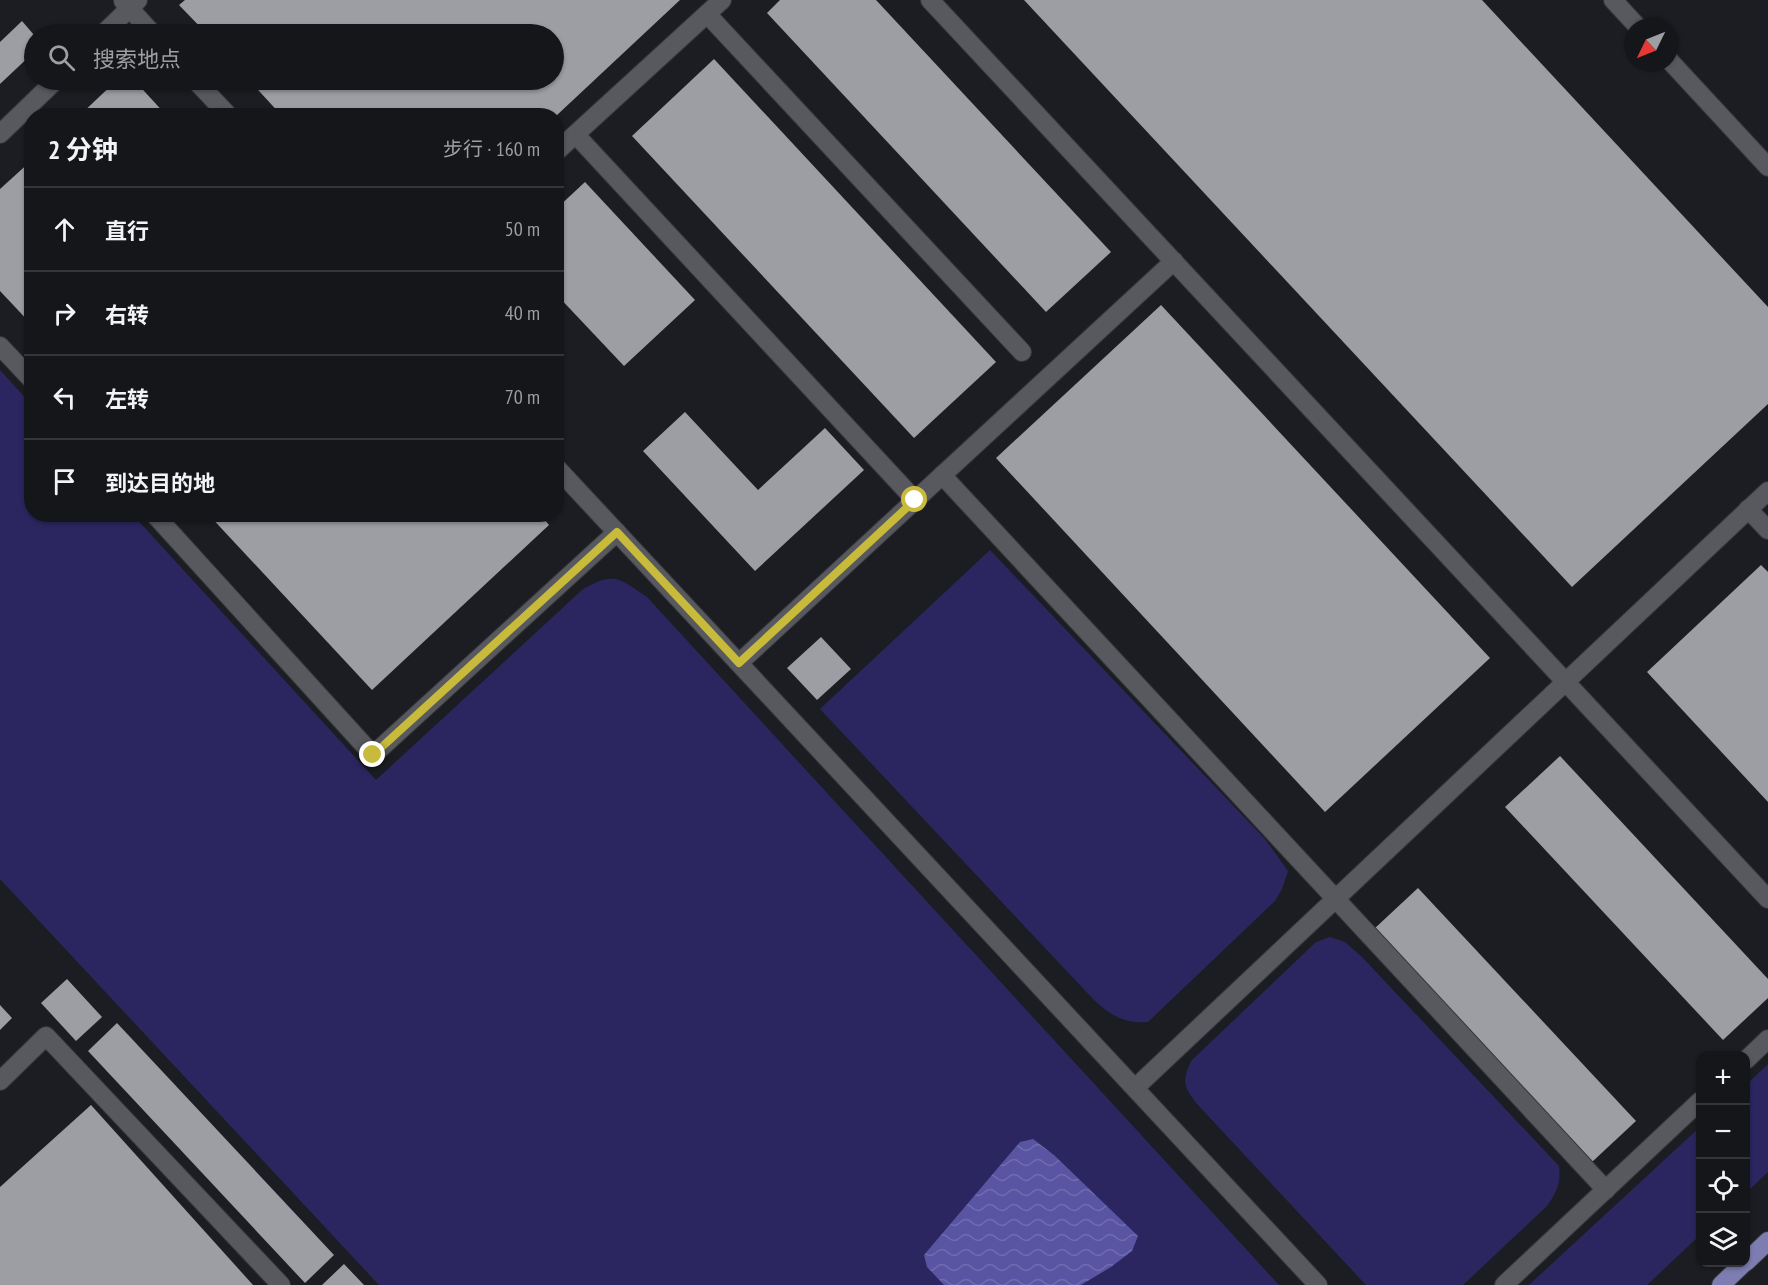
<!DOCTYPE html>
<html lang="zh">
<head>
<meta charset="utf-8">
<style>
  body { margin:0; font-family:"PT Sans Narrow","Noto Sans SC",sans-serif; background:#1e1f23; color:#f1f3f6 }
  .controls { position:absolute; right:18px; bottom:18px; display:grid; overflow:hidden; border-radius:12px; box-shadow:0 2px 4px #0004 }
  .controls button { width:54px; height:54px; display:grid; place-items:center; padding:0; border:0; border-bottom:2px solid #343539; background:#15161a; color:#f1f3f6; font:30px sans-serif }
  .compass { position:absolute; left:1624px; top:18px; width:54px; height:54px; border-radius:50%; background:#15161a; box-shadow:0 2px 4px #0004; rotate:227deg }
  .stop { position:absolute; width:18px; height:18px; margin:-14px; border:4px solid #c8bb3b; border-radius:50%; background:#fff }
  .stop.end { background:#c8bb3b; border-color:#fff; box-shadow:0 2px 6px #0008 }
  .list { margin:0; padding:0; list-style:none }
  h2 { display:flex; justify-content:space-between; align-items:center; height:78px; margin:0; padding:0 24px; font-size:26px }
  h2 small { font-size:20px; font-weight:400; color:#9d9fa2 }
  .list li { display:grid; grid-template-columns:39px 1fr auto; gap:18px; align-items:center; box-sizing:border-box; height:84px; padding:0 24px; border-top:2px solid #343539 }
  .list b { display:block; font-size:22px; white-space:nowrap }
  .list em { font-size:20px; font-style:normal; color:#9d9fa2 }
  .icon { flex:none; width:33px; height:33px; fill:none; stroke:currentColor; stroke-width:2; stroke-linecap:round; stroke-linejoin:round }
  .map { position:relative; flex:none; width:1768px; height:1285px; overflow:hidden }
  .search { position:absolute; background:#15161a; box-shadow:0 2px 4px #0004; left:24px; top:24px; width:540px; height:66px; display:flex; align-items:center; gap:15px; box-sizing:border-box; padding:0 21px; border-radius:33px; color:#9d9fa2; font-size:22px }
  .panel { position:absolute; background:#15161a; box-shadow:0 2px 4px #0004; left:24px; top:108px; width:540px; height:414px; border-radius:24px }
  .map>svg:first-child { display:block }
</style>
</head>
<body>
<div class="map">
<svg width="1768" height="1285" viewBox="0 0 1768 1285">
  <defs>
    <pattern id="water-waves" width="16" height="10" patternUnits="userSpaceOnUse" patternTransform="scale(1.5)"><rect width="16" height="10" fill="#5955a3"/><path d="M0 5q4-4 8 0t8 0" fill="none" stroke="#706caf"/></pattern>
  </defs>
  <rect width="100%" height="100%" fill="#1c1d22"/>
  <g fill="#2b265f">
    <path d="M0 370 31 404 32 514 133 515 376 780 582 590C613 571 619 578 647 597L1279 1285H379L0 879Z"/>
    <path d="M990 550 1265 839 1288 871 1282 889 1275 901 1148 1022C1125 1024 1110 1015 1094 1000L820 709Z"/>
    <path d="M1330 937 1345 942 1362 957 1559 1166C1561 1182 1557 1192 1547 1206L1463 1285H1366L1197 1104C1183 1086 1182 1081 1191 1061L1316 942Z"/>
    <polygon points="1768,1064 1768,1172 1746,1193 1746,1085"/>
    <polygon points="1700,1127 1700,1235 1647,1285 1529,1285"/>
  </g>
  <polygon fill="url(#water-waves)" points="1033,1139 1054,1155 1138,1236 1132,1251 1111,1267 1081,1285 944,1285 927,1267 924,1255 1020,1142"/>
  <g fill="#9d9da4">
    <polygon points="185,0 680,0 556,116 282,116 249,80 554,80 554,34 207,34 179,5"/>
    <polygon points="780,0 876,0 1111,252 1046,312 767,13"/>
    <polygon points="1024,0 1482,0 1768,307 1768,404 1572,587"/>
    <polygon points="22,21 34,35 34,52 0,84 0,42"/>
    <polygon points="714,59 996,362 914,438 632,136"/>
    <polygon points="117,80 134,80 167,116 79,116"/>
    <polygon points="32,160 32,325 0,291 0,189"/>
    <polygon points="585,182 695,300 624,366 556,294 556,209"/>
    <polygon points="1161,305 1490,658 1325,812 996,458"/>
    <polygon points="685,412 758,490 825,428 864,470 755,571 643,451"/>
    <polygon points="208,514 540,514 549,525 372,690"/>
    <polygon points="1761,565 1768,572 1768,802 1647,672"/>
    <polygon points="821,637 851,669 817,700 787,668"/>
    <polygon points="1560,756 1768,979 1768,998 1723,1040 1505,807"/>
    <polygon points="1418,888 1636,1121 1592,1162 1374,929"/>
    <polygon points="67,979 102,1017 76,1041 41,1003"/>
    <polygon points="0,1005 12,1018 0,1030"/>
    <polygon points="117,1023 334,1255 305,1283 88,1051"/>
    <polygon points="91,1105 253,1285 0,1285 0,1187"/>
    <polygon points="344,1264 364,1285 322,1285"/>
  </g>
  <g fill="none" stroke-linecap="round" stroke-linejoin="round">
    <defs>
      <g id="minor">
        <polyline points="930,0 1768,899"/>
        <polyline points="1613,0 1638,27"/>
        <polyline points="123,1 153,34"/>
        <polyline points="707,14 1022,352"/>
        <polyline points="103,34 138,0"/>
        <polyline points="1669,60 1768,167"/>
        <polyline points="195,80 229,116"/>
        <polyline points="0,134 56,80"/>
        <polyline points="576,135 915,500"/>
        <polyline points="556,152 722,0"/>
        <polyline points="0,346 32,380"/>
        <polyline points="556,467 1318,1285"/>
        <polyline points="942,475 1606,1190"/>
        <polyline points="1748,509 1768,530"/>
        <polyline points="154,514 373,755 617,532"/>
        <polyline points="739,663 1174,261"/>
        <polyline points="1746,1060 1768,1039"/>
        <polyline points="0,1081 46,1036 281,1285"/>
        <polyline points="1135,1088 1768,491"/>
        <polyline points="1504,1285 1700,1101"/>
      </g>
      <g id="major">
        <polyline points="1746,1262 1768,1241"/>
        <polyline points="1721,1285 1745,1262"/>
      </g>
    </defs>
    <use href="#minor" stroke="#37373b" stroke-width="20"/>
    <use href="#major" stroke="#37373b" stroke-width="20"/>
    <use href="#minor" stroke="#58595f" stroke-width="18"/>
    <use href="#major" stroke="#7d7db1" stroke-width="18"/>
  </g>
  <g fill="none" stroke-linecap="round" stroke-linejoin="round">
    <polyline stroke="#c8bb3b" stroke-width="8" points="373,755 617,532 739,663 915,500"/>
  </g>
</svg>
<div class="controls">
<button>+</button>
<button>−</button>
<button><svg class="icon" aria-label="locate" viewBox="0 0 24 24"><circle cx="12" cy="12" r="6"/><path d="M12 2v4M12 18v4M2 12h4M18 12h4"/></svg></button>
<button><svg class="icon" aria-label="layers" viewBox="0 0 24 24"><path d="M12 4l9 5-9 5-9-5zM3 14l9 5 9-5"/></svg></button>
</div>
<svg class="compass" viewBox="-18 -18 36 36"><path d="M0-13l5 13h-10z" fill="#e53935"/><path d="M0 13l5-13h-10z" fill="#9d9fa2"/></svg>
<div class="stop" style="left:915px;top:500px"></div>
<div class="stop end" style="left:373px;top:755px"></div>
<div class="search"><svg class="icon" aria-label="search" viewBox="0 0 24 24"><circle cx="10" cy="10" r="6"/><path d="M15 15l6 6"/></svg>搜索地点</div>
<section class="panel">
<h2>2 分钟<small>步行 · 160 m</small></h2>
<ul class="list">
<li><svg class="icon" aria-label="ahead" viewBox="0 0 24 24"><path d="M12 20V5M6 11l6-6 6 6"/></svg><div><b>直行</b></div><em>50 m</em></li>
<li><svg class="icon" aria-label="right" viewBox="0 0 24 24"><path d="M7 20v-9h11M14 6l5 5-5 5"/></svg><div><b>右转</b></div><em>40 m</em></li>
<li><svg class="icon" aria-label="left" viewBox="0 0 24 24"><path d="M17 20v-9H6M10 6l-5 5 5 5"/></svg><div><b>左转</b></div><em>70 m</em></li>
<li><svg class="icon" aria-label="arrive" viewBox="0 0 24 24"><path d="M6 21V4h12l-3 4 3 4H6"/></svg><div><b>到达目的地</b></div></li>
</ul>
</section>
</div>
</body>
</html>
